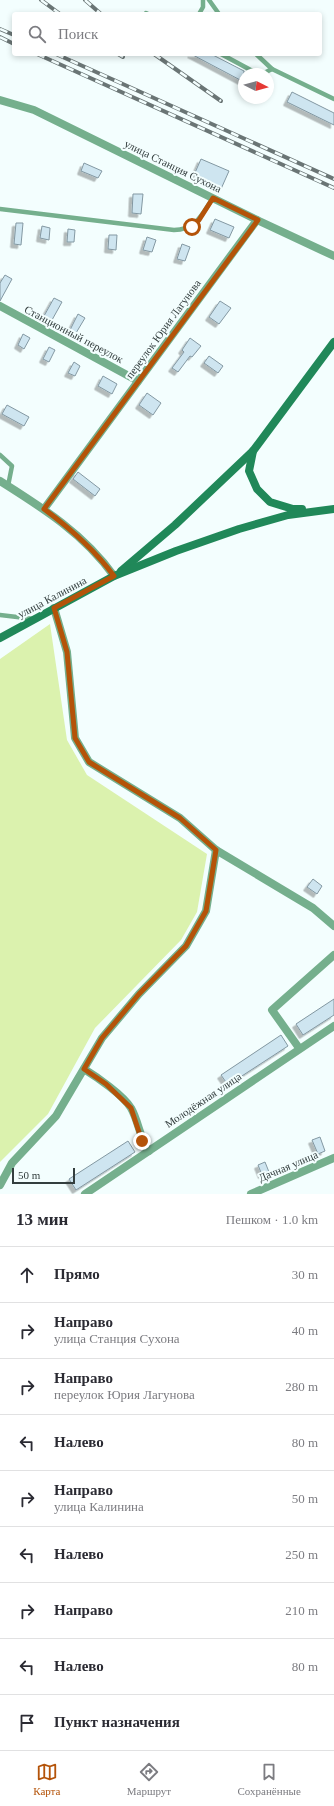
<!DOCTYPE html>
<html lang="ru">
<head>
<meta charset="utf-8">
<style>
  body { margin:0; font-family:Georgia,serif; background:#f2f2f3; color:#2b2b33 }
  .compass { position:absolute; left:238px; top:68px; width:36px; height:36px; border-radius:50%; background:#fff; box-shadow:0 2px 6px #0003; rotate:96deg }
  .scale { position:absolute; left:12px; bottom:10px; width:63px; box-sizing:border-box; padding-left:4px; border:2px solid #333e3e; border-top:0; font-size:11px; line-height:14px; white-space:nowrap; color:#333e3e; -webkit-text-stroke:3px #f3fefe; paint-order:stroke }
  .stop { position:absolute; width:12px; height:12px; margin:-9px; border:3px solid #b45309; border-radius:50%; background:#fff }
  .stop.end { background:#b45309; border-color:#fff; box-shadow:0 1px 4px #0008 }
  .list { margin:0; padding:0; list-style:none }
  h2 { display:flex; justify-content:space-between; align-items:center; height:52px; margin:0; padding:0 16px; font-size:17px }
  h2 small { font-size:13px; font-weight:400; color:#7c7c81 }
  .list li { display:grid; grid-template-columns:26px 1fr auto; gap:12px; align-items:center; box-sizing:border-box; height:56px; padding:0 16px; border-top:1px solid #e1e1e2 }
  .list b { display:block; font-size:15px; white-space:nowrap }
  .list p { margin:0; font-size:13px; white-space:nowrap; color:#7c7c81 }
  .list em { font-size:13px; font-style:normal; color:#7c7c81 }
  .icon { flex:none; width:22px; height:22px; fill:none; stroke:currentColor; stroke-width:2; stroke-linecap:round; stroke-linejoin:round }
  .map { position:relative; flex:none; width:334px; height:1194px; overflow:hidden }
  .search { position:absolute; background:#fff; box-shadow:0 2px 6px #0003; left:12px; right:12px; top:12px; height:44px; display:flex; align-items:center; gap:10px; box-sizing:border-box; padding:0 14px; border-radius:4px; color:#7c7c81; font-size:15px }
  .sheet { height:556px; background:#fff }
  nav { display:flex; justify-content:space-around; align-items:center; box-sizing:border-box; height:56px; border-top:1px solid #e1e1e2; background:#fff; font-size:11px; color:#7c7c81 }
  nav a { display:grid; justify-items:center; gap:2px }
  nav .on { color:#b45309 }
  .map>svg:first-child { display:block }
</style>
</head>
<body>
<div class="map">
<svg width="334" height="1194" viewBox="0 0 334 1194">
  <defs>
    <filter id="shadow"><feDropShadow dx="-3.5" dy="3.5" stdDeviation="0" flood-color="#0004"/></filter>
  </defs>
  <rect width="100%" height="100%" fill="#f3fefe"/>
  <polygon fill="#dbf2ae" points="50,624 67,740 87,775 207,854 197,912 181,940 95,1028 48,1114 0,1162 0,659"/>
  <g fill="#cee5f0" stroke="#8398a2" filter="url(#shadow)">
    <polygon points="191,54 211,54 244,71 244,82"/>
    <polygon points="292,92 334,113 334,125 287,102"/>
    <polygon points="201,159 229,171 221,189 194,175"/>
    <polygon points="84,163 102,171 98,178 81,171"/>
    <polygon points="133,194 143,194 141,214 132,213"/>
    <polygon points="215,219 234,227 229,238 210,230"/>
    <polygon points="16,223 23,223 21,245 14,244"/>
    <polygon points="42,226 50,228 49,240 40,238"/>
    <polygon points="68,229 75,230 74,242 67,242"/>
    <polygon points="109,235 117,235 116,250 108,249"/>
    <polygon points="147,237 156,240 152,252 143,250"/>
    <polygon points="182,244 190,247 185,261 177,259"/>
    <polygon points="5,275 12,279 0,301 0,283"/>
    <polygon points="54,298 62,302 52,320 44,316"/>
    <polygon points="220,301 231,308 219,324 209,317"/>
    <polygon points="78,314 85,318 76,333 70,330"/>
    <polygon points="23,334 30,338 24,349 18,345"/>
    <polygon points="190,338 201,346 192,357 190,356 178,372 172,368 184,352 182,350"/>
    <polygon points="49,347 55,350 49,362 43,359"/>
    <polygon points="209,356 223,366 218,373 204,363"/>
    <polygon points="74,362 80,366 75,376 68,373"/>
    <polygon points="103,376 117,384 112,394 98,386"/>
    <polygon points="147,393 161,403 153,415 139,405"/>
    <polygon points="7,405 29,417 24,426 2,414"/>
    <polygon points="78,472 100,489 95,496 73,479"/>
    <polygon points="313,879 322,886 317,894 307,887"/>
    <polygon points="334,999 334,1015 303,1035 296,1024"/>
    <polygon points="281,1035 288,1046 228,1085 221,1075"/>
    <polygon points="320,1137 325,1151 318,1154 312,1140"/>
    <polygon points="128,1141 135,1152 76,1190 69,1179"/>
    <polygon points="265,1162 269,1172 262,1175 258,1165"/>
  </g>
  <g fill="none" stroke-linecap="round" stroke-linejoin="round">
    <g stroke="#75af8d" stroke-width="4.5">
      <polyline points="209,0 219,14"/>
      <polyline points="146,13 148,14"/>
      <polyline points="199,14 203,7 203,0"/>
      <polyline points="221,54 258,74"/>
      <polyline points="256,54 272,69"/>
      <polyline points="262,74 272,69 334,99"/>
      <path d="M0 209 174 230C197 229 201 215 213 198"/>
      <polyline points="0,455 12,466 8,486"/>
      <polyline points="0,615 34,619"/>
    </g>
    <g stroke="#75af8d" stroke-width="8">
      <polyline points="0,100 34,110 257,220 334,256"/>
      <polyline points="0,306 138,381"/>
      <path d="M0 481C43 508 84 534 114 576"/>
      <polyline points="44,509 257,220"/>
      <polyline points="54,608 67,652 75,738 89,762 180,818 216,850 313,908 334,926"/>
      <polyline points="299,1048 272,1010 334,955"/>
      <path d="M84 1069C97 1077 123 1095 131 1108 139 1122 139 1137 149 1151"/>
      <polyline points="0,1185 12,1163 56,1116 102,1038 139,994 186,946 206,911 216,850"/>
      <polyline points="85,1194 334,1026"/>
      <polyline points="251,1194 334,1158"/>
    </g>
    <g stroke="#208859" stroke-width="8">
      <polyline points="253,451 249,471 257,489 270,502 293,509 302,509"/>
      <polyline points="121,571 175,525 253,451 334,342"/>
      <polyline points="0,638 114,576 176,551 239,529 288,515 334,509"/>
    </g>
    <defs>
      <g id="rail">
        <polyline points="41,0 60,14"/>
        <polyline points="85,0 101,14"/>
        <polyline points="0,29 14,35"/>
        <polyline points="0,37 14,44"/>
        <polyline points="37,54 334,188"/>
        <polyline points="56,54 334,179"/>
        <polyline points="118,54 123,57"/>
        <polyline points="154,54 221,101"/>
      </g>
    </defs>
    <use href="#rail" stroke="#6a7575" stroke-width="4"/>
    <use href="#rail" stroke="#f3fefe" stroke-width="2.5" stroke-dasharray="8" stroke-linecap="butt"/>
  </g>
  <g fill="none" stroke-linecap="round" stroke-linejoin="round">
    <path stroke="#b45309" stroke-width="5" d="M142 1141 131 1108 106 1084 84 1069 102 1038 139 994 186 946 206 911 216 850 180 818 89 762 75 738 67 652 54 608 114 576C94 549 71 529 44 509L258 220 213 198 199 220 192 227"/>
  </g>
  <g text-anchor="middle" dominant-baseline="central" stroke-width="4" stroke-linejoin="round" paint-order="stroke">
    <g font-size="11" fill="#333e3e" stroke="#f3fefe">
      <text transform="translate(173 166) rotate(26)">улица Станция Сухона</text>
      <text transform="translate(163 329) rotate(-54)">переулок Юрия Лагунова</text>
      <text transform="translate(74 334) rotate(28)">Станционный переулок</text>
      <text transform="translate(52 597) rotate(-28)">улица Калинина</text>
      <text transform="translate(203 1100) rotate(-34)">Молодёжная улица</text>
      <text transform="translate(288 1166) rotate(-23)">Дачная улица</text>
    </g>
  </g>
</svg>
<svg class="compass" viewBox="-18 -18 36 36"><path d="M0-13l5 13h-10z" fill="#e53935"/><path d="M0 13l5-13h-10z" fill="#7c7c81"/></svg>
<div class="scale">50 m</div>
<div class="stop" style="left:192px;top:227px"></div>
<div class="stop end" style="left:142px;top:1141px"></div>
<div class="search"><svg class="icon" aria-label="search" viewBox="0 0 24 24"><circle cx="10" cy="10" r="6"/><path d="M15 15l6 6"/></svg>Поиск</div>
</div>
<section class="sheet">
<h2>13 мин<small>Пешком · 1.0 km</small></h2>
<ul class="list">
<li><svg class="icon" aria-label="ahead" viewBox="0 0 24 24"><path d="M12 20V5M6 11l6-6 6 6"/></svg><div><b>Прямо</b></div><em>30 m</em></li>
<li><svg class="icon" aria-label="right" viewBox="0 0 24 24"><path d="M7 20v-9h11M14 6l5 5-5 5"/></svg><div><b>Направо</b><p>улица Станция Сухона</p></div><em>40 m</em></li>
<li><svg class="icon" aria-label="right" viewBox="0 0 24 24"><path d="M7 20v-9h11M14 6l5 5-5 5"/></svg><div><b>Направо</b><p>переулок Юрия Лагунова</p></div><em>280 m</em></li>
<li><svg class="icon" aria-label="left" viewBox="0 0 24 24"><path d="M17 20v-9H6M10 6l-5 5 5 5"/></svg><div><b>Налево</b></div><em>80 m</em></li>
<li><svg class="icon" aria-label="right" viewBox="0 0 24 24"><path d="M7 20v-9h11M14 6l5 5-5 5"/></svg><div><b>Направо</b><p>улица Калинина</p></div><em>50 m</em></li>
<li><svg class="icon" aria-label="left" viewBox="0 0 24 24"><path d="M17 20v-9H6M10 6l-5 5 5 5"/></svg><div><b>Налево</b></div><em>250 m</em></li>
<li><svg class="icon" aria-label="right" viewBox="0 0 24 24"><path d="M7 20v-9h11M14 6l5 5-5 5"/></svg><div><b>Направо</b></div><em>210 m</em></li>
<li><svg class="icon" aria-label="left" viewBox="0 0 24 24"><path d="M17 20v-9H6M10 6l-5 5 5 5"/></svg><div><b>Налево</b></div><em>80 m</em></li>
<li><svg class="icon" aria-label="arrive" viewBox="0 0 24 24"><path d="M6 21V4h12l-3 4 3 4H6"/></svg><div><b>Пункт назначения</b></div></li>
</ul>
</section>
<nav>
<a class="on"><svg class="icon" aria-label="map" viewBox="0 0 24 24"><path d="M3 6l6-2 6 2 6-2v14l-6 2-6-2-6 2zM9 4v14M15 6v14"/></svg>Карта</a>
<a><svg class="icon" aria-label="directions" viewBox="0 0 24 24"><path d="M12 3l9 9-9 9-9-9zM9 14v-3h6M13 9l2 2-2 2"/></svg>Маршрут</a>
<a><svg class="icon" aria-label="saved" viewBox="0 0 24 24"><path d="M7 4h10v16l-5-4-5 4z"/></svg>Сохранённые</a>
</nav>
</body>
</html>
